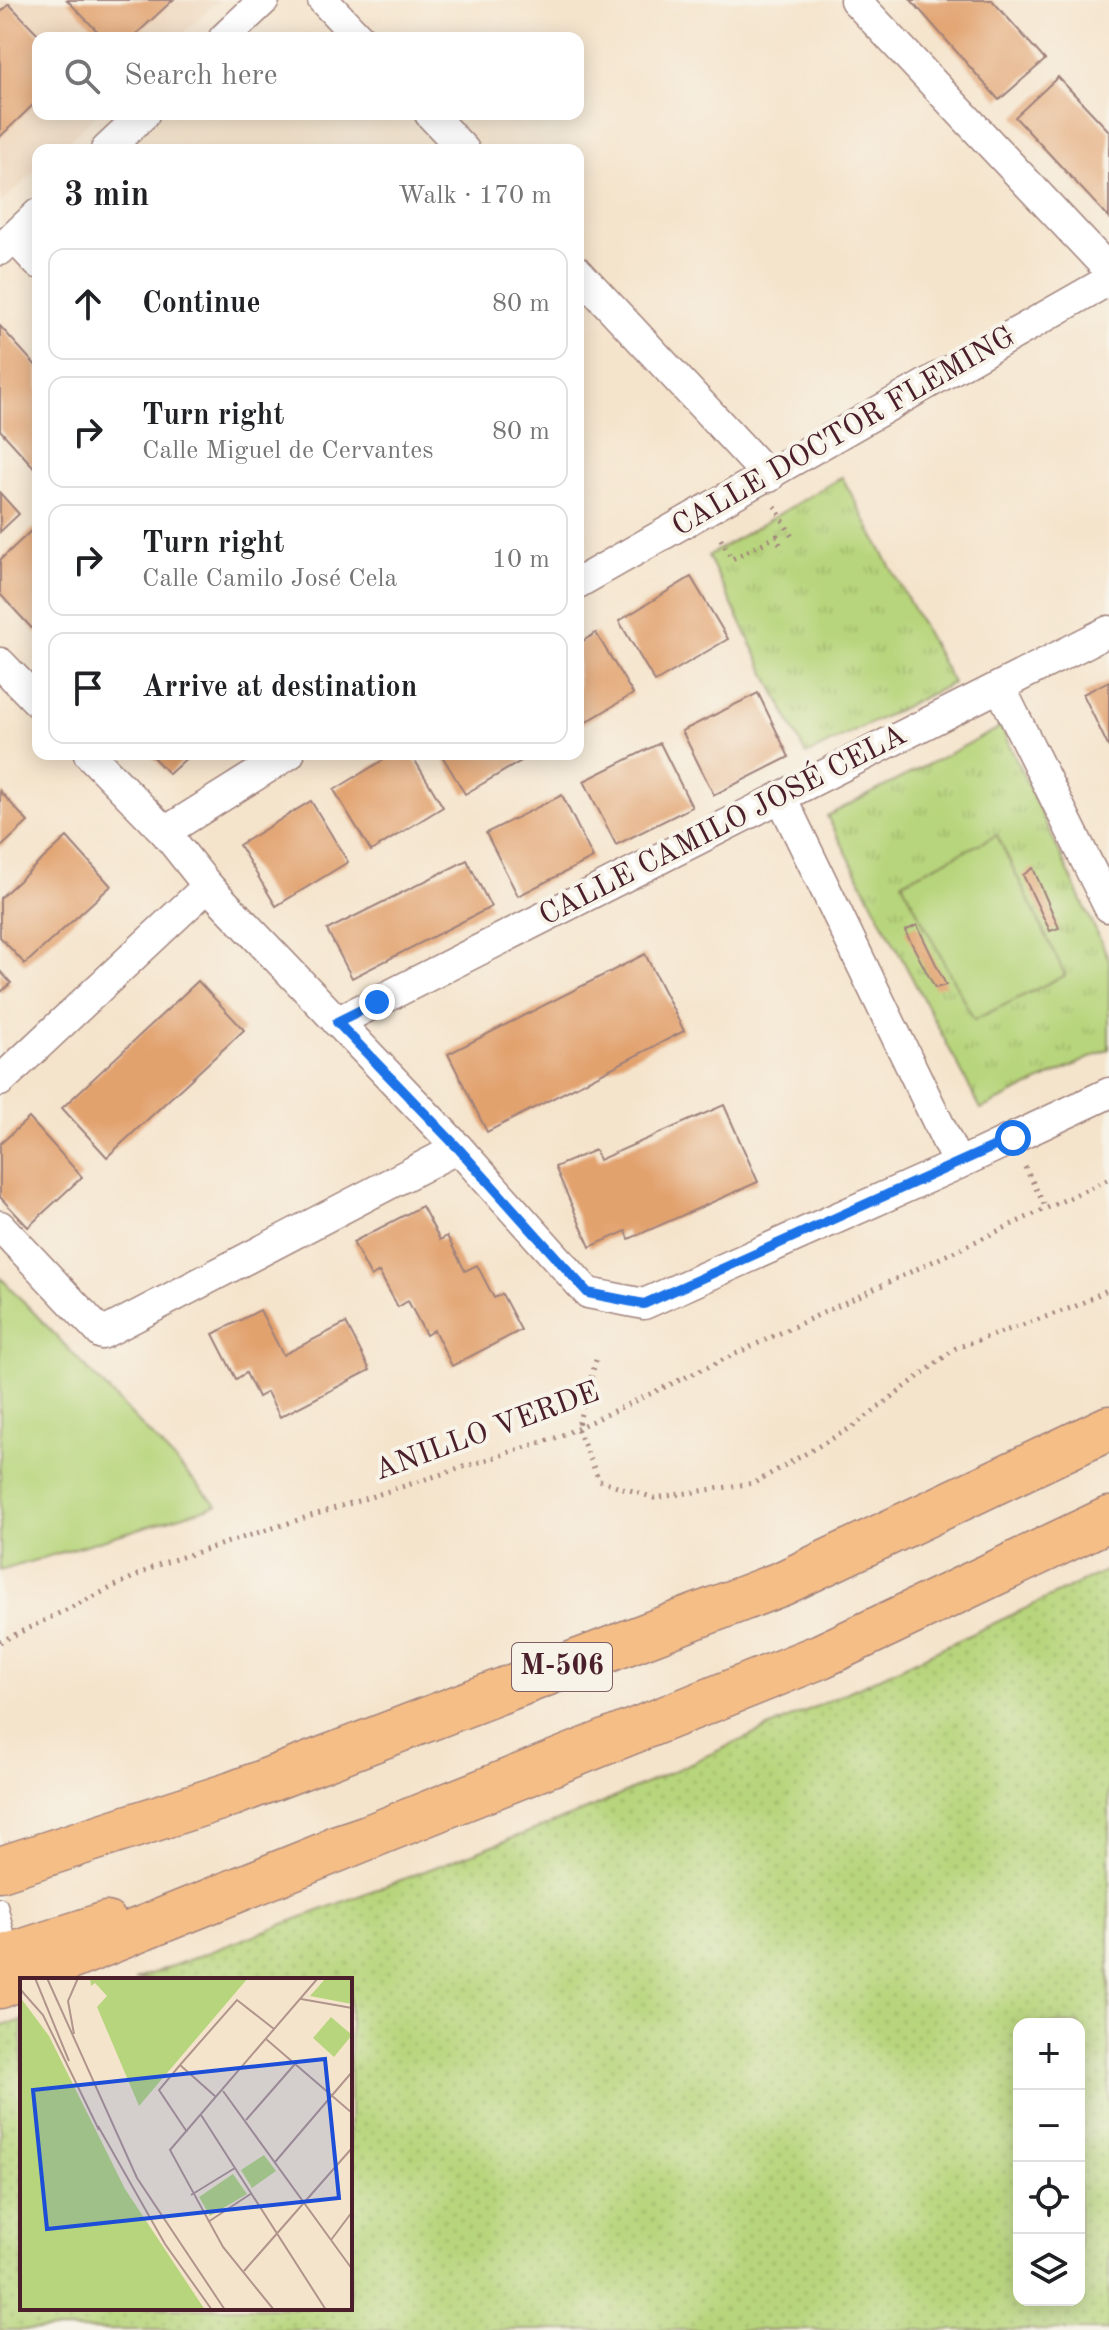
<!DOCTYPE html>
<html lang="en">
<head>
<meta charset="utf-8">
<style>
  body { margin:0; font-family:"Old Standard TT",serif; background:#f2f2f2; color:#202124 }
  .controls { position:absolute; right:24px; bottom:24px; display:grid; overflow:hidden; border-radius:16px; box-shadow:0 4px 20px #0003 }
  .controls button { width:72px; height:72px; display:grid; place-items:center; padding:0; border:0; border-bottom:2px solid #e0e0e0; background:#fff; color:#202124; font:40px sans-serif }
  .stop { position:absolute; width:24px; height:24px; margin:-18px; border:6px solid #1a73e8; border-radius:50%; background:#fff }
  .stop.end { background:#1a73e8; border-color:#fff; box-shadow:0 2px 8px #0008 }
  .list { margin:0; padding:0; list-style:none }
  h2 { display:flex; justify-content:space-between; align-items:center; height:104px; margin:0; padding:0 32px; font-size:34px }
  h2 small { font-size:26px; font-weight:400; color:#757577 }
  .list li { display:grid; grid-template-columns:52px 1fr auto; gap:24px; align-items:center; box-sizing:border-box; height:112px; margin:0 16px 16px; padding:0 16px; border:2px solid #e0e0e0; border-radius:16px }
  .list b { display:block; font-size:30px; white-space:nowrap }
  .list p { margin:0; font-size:26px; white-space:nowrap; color:#757577 }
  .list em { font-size:26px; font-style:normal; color:#757577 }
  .icon { flex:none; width:44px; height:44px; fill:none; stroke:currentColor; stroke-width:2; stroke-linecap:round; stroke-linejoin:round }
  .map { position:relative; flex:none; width:1109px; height:2330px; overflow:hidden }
  .search { position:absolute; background:#fff; box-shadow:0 4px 20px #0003; left:32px; top:32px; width:552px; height:88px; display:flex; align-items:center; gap:20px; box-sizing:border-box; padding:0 28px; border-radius:16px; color:#757577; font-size:30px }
  .panel { position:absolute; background:#fff; box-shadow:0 4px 20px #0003; left:32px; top:144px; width:552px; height:616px; border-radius:16px }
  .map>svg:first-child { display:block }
</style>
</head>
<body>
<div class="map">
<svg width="1109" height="2330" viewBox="0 0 1109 2330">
  <defs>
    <pattern id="grass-dots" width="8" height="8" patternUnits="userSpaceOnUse" patternTransform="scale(2)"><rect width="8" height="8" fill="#b7d57c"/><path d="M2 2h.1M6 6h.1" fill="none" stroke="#9fb66b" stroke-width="1.8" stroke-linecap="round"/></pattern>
    <pattern id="park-tufts" width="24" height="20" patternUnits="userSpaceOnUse" patternTransform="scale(2)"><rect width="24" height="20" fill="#b7d57c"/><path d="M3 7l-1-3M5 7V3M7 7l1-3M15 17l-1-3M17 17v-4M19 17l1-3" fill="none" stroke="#9fb66b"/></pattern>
  </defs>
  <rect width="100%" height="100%" fill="#f7f3e8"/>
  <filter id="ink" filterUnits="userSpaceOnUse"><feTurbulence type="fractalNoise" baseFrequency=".0125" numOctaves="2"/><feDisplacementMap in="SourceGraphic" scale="16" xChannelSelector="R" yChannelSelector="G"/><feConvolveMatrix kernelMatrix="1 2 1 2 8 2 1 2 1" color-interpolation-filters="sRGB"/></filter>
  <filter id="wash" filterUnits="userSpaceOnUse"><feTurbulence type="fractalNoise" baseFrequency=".006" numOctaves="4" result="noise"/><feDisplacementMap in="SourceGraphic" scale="32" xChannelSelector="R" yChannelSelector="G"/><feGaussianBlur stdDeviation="1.8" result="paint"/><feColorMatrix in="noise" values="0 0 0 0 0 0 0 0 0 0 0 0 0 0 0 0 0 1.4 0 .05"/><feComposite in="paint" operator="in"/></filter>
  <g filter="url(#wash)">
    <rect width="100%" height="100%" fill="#f5e4cc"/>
    <polygon fill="#efd6bb" points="0,0 219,0 178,38 38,38 38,114 97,114 58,150 38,150 38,169 0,204"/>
    <path fill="url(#grass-dots)" stroke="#807a54" stroke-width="2" fill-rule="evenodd" d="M1109 1569V2330H0V2027L22 2020V2308H350V1980H135L587 1810 861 1686ZM1019 2024H1079V2300H1019Z"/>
    <g fill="url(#park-tufts)" stroke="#807a54" stroke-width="2">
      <polygon points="842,477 953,683 806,755 708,556"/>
      <polygon points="1001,727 1109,959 1109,1049 981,1109 827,816"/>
    </g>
    <g fill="#b7d57c" stroke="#807a54" stroke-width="2">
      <polygon points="997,835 1065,975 974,1020 902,882"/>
      <polygon points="0,1277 217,1505 0,1571"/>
    </g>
    <g id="blocks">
      <g fill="#e2a26e">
        <polygon points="67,0 173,0 132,38 104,38"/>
        <polygon points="911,0 992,0 1045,60 999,100"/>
        <polygon points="9,4 42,38 38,38 38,100 0,137 0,13"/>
        <polygon points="1058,77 1109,131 1109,218 1015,117"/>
        <polygon points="0,326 38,368 38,472 0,430"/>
        <polygon points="0,493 19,514 0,532"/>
        <polygon points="34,528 38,533 38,635 0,594 0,560"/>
        <polygon points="691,577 728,639 655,682 619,621"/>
        <polygon points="596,633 633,694 578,727 578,644"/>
        <polygon points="1109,681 1109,748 1083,694"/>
        <polygon points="758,693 789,757 714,795 682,731"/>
        <polygon points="660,743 692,807 616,845 584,781"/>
        <polygon points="150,754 191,754 169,774"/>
        <polygon points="393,754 411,754 443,807 371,851 334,790"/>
        <polygon points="441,754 533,754 465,794"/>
        <polygon points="0,791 28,822 0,848"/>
        <polygon points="562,795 593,858 518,896 486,833"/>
        <polygon points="311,801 348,862 276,906 239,845"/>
        <polygon points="67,837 111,886 25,964 0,937 0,898"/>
        <polygon points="467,860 491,907 352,978 327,930"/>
        <polygon points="1033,868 1059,928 1050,931 1023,875"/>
        <polygon points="917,925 946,985 935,988 905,931"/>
        <polygon points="645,954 684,1031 487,1132 448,1054"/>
        <polygon points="0,971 11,983 0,993"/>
        <polygon points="198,981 244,1030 107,1157 62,1108"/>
        <polygon points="724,1105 758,1182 629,1239 626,1231 590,1247 555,1167 595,1150 599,1160"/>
        <polygon points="29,1118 82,1177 28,1227 0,1197 0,1144"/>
        <polygon points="422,1206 440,1240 447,1236 465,1271 477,1265 494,1298 502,1294 521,1330 452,1366 434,1330 426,1335 408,1301 398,1307 379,1272 371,1277 353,1242"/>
        <polygon points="260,1310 283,1355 346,1323 370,1370 280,1417 267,1392 258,1397 246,1373 236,1379 213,1334"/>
      </g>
    </g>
  </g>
  <g filter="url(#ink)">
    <use href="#blocks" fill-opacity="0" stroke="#a0827c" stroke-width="2"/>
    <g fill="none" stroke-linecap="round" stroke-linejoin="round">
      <defs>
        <polyline id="lane" points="0,1905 11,1950"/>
        <g id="street">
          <polyline points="323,0 359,38"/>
          <polyline points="855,0 1109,270"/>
          <polyline points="224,38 264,0"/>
          <polyline points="430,114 464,150"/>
          <polyline points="106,150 144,114"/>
          <polyline points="14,237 38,263"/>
          <polyline points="0,250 38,214"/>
          <polyline points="578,272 769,477"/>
          <polyline points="578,583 1109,280"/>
          <polyline points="0,663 38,702"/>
          <polyline points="1000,687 1109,907"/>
          <polyline points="89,754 165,832 208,886 458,1148 588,1293 644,1304 958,1164 1109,1093"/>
          <polyline points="781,797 958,1164"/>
          <polyline points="165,832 289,754"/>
          <polyline points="337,1022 1109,631"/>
          <polyline points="0,1081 208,886"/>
          <polyline points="0,1226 102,1334 458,1148"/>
        </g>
        <g id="primary">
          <polyline points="335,1848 371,1836 821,1656 1109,1519"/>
          <polyline points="0,1869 232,1794 783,1583 1109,1428"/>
          <polyline points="0,1959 106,1924"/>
        </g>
        <polyline id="highway" points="0,1986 371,1836"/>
      </defs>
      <use href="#lane" stroke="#a0827c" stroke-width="17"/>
      <use href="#street" stroke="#a0827c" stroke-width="33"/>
      <use href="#primary" stroke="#a0827c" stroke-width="47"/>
      <use href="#highway" stroke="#a0827c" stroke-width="47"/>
      <g stroke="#a0827c" stroke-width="5" stroke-dasharray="2 6" stroke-linecap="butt">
        <polyline points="775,506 792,537"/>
        <polyline points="721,539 732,559 777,536 782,550"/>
        <polyline points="1025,1167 1046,1208"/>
        <polyline points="596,1360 577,1428 599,1480 654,1498 754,1483 854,1426 956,1348 1074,1307 1109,1289"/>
        <polyline points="0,1642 160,1564 558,1437 1109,1179"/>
      </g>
      <use href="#lane" stroke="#fff" stroke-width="14"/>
      <use href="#street" stroke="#fff" stroke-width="30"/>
      <use href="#primary" stroke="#f6be87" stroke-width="44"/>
      <use href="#highway" stroke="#f6be87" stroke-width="44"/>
    </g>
  </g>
  <g fill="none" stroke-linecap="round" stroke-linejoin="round" filter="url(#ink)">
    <polyline stroke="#1a73e8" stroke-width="10" points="377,1002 337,1022 458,1148 588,1293 644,1304 1013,1138"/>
  </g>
  <g text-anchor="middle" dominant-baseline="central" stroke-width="8" stroke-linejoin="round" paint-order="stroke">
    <rect fill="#f7f3e8" stroke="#7e5f64" stroke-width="2" x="512" y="1643" width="100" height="48" rx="6"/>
    <g font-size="28" font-weight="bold" fill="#4a1f2b">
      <text x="562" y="1667">M-506</text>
    </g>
    <g font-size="30" fill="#4a1f2b" stroke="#f7f3e8">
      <text transform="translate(844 432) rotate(-30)">CALLE DOCTOR FLEMING</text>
      <text transform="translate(723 826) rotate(-27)">CALLE CAMILO JOSÉ CELA</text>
      <text transform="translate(487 1432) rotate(-20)">ANILLO VERDE</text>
    </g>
  </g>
  <g transform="translate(20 1978)">
    <rect width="332" height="332" fill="#f5e4cc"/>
    <path d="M0 19 29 58 105 211 185 332H0Z" fill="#b7d57c"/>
    <path d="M306 0H332V26L290 18Z" fill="#b7d57c"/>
    <path d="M244 177 256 193 232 210 221 192ZM213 196 227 216 190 238 179 219Z" fill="#b7d57c"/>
    <path d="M70 0H228L119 128 77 29 87 18 75 5 71 8ZM311 39 332 57 314 79 293 60Z" fill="#b7d57c"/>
    <path fill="none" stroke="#b1958c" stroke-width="2" d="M15 0 49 83M27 0 117 200 205 332M0 11 23 37 79 152M281 21 332 30M54 56 48 23 58 0M246 61 332 135M160 87 196 119M203 113 332 291M181 137 306 332M226 142 275 86M78 148 145 266 192 332M167 154 139 112 160 87 217 22 254 51M255 184 332 94M171 217 215 190M188 244 232 215M311 262 332 234M224 293 332 170M254 332 203 269 150 172 298 0"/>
    <path fill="#1d4ed8" fill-opacity="0.15" stroke="#1d4ed8" stroke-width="4" d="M305 81 319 220 27 251 13 112Z"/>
    <rect width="332" height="332" fill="none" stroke="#4a1f2b" stroke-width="4"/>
  </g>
</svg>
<div class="controls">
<button>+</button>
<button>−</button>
<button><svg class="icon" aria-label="locate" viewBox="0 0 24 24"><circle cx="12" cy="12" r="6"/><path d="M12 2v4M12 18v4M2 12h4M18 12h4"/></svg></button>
<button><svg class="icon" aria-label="layers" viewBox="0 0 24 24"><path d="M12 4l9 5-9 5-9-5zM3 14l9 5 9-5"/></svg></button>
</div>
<div class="stop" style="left:1013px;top:1138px"></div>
<div class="stop end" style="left:377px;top:1002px"></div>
<div class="search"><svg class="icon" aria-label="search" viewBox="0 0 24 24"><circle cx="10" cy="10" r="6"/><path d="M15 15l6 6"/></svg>Search here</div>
<section class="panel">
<h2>3 min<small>Walk · 170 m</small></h2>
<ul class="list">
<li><svg class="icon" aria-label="ahead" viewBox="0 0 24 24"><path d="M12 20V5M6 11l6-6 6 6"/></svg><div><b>Continue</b></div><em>80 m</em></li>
<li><svg class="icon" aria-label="right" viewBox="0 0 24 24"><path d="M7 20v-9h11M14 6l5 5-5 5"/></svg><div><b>Turn right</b><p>Calle Miguel de Cervantes</p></div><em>80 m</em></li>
<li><svg class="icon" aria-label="right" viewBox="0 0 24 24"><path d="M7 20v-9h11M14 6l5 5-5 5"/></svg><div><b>Turn right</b><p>Calle Camilo José Cela</p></div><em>10 m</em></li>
<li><svg class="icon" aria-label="arrive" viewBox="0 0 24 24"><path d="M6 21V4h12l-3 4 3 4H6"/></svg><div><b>Arrive at destination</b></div></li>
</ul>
</section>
</div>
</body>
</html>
